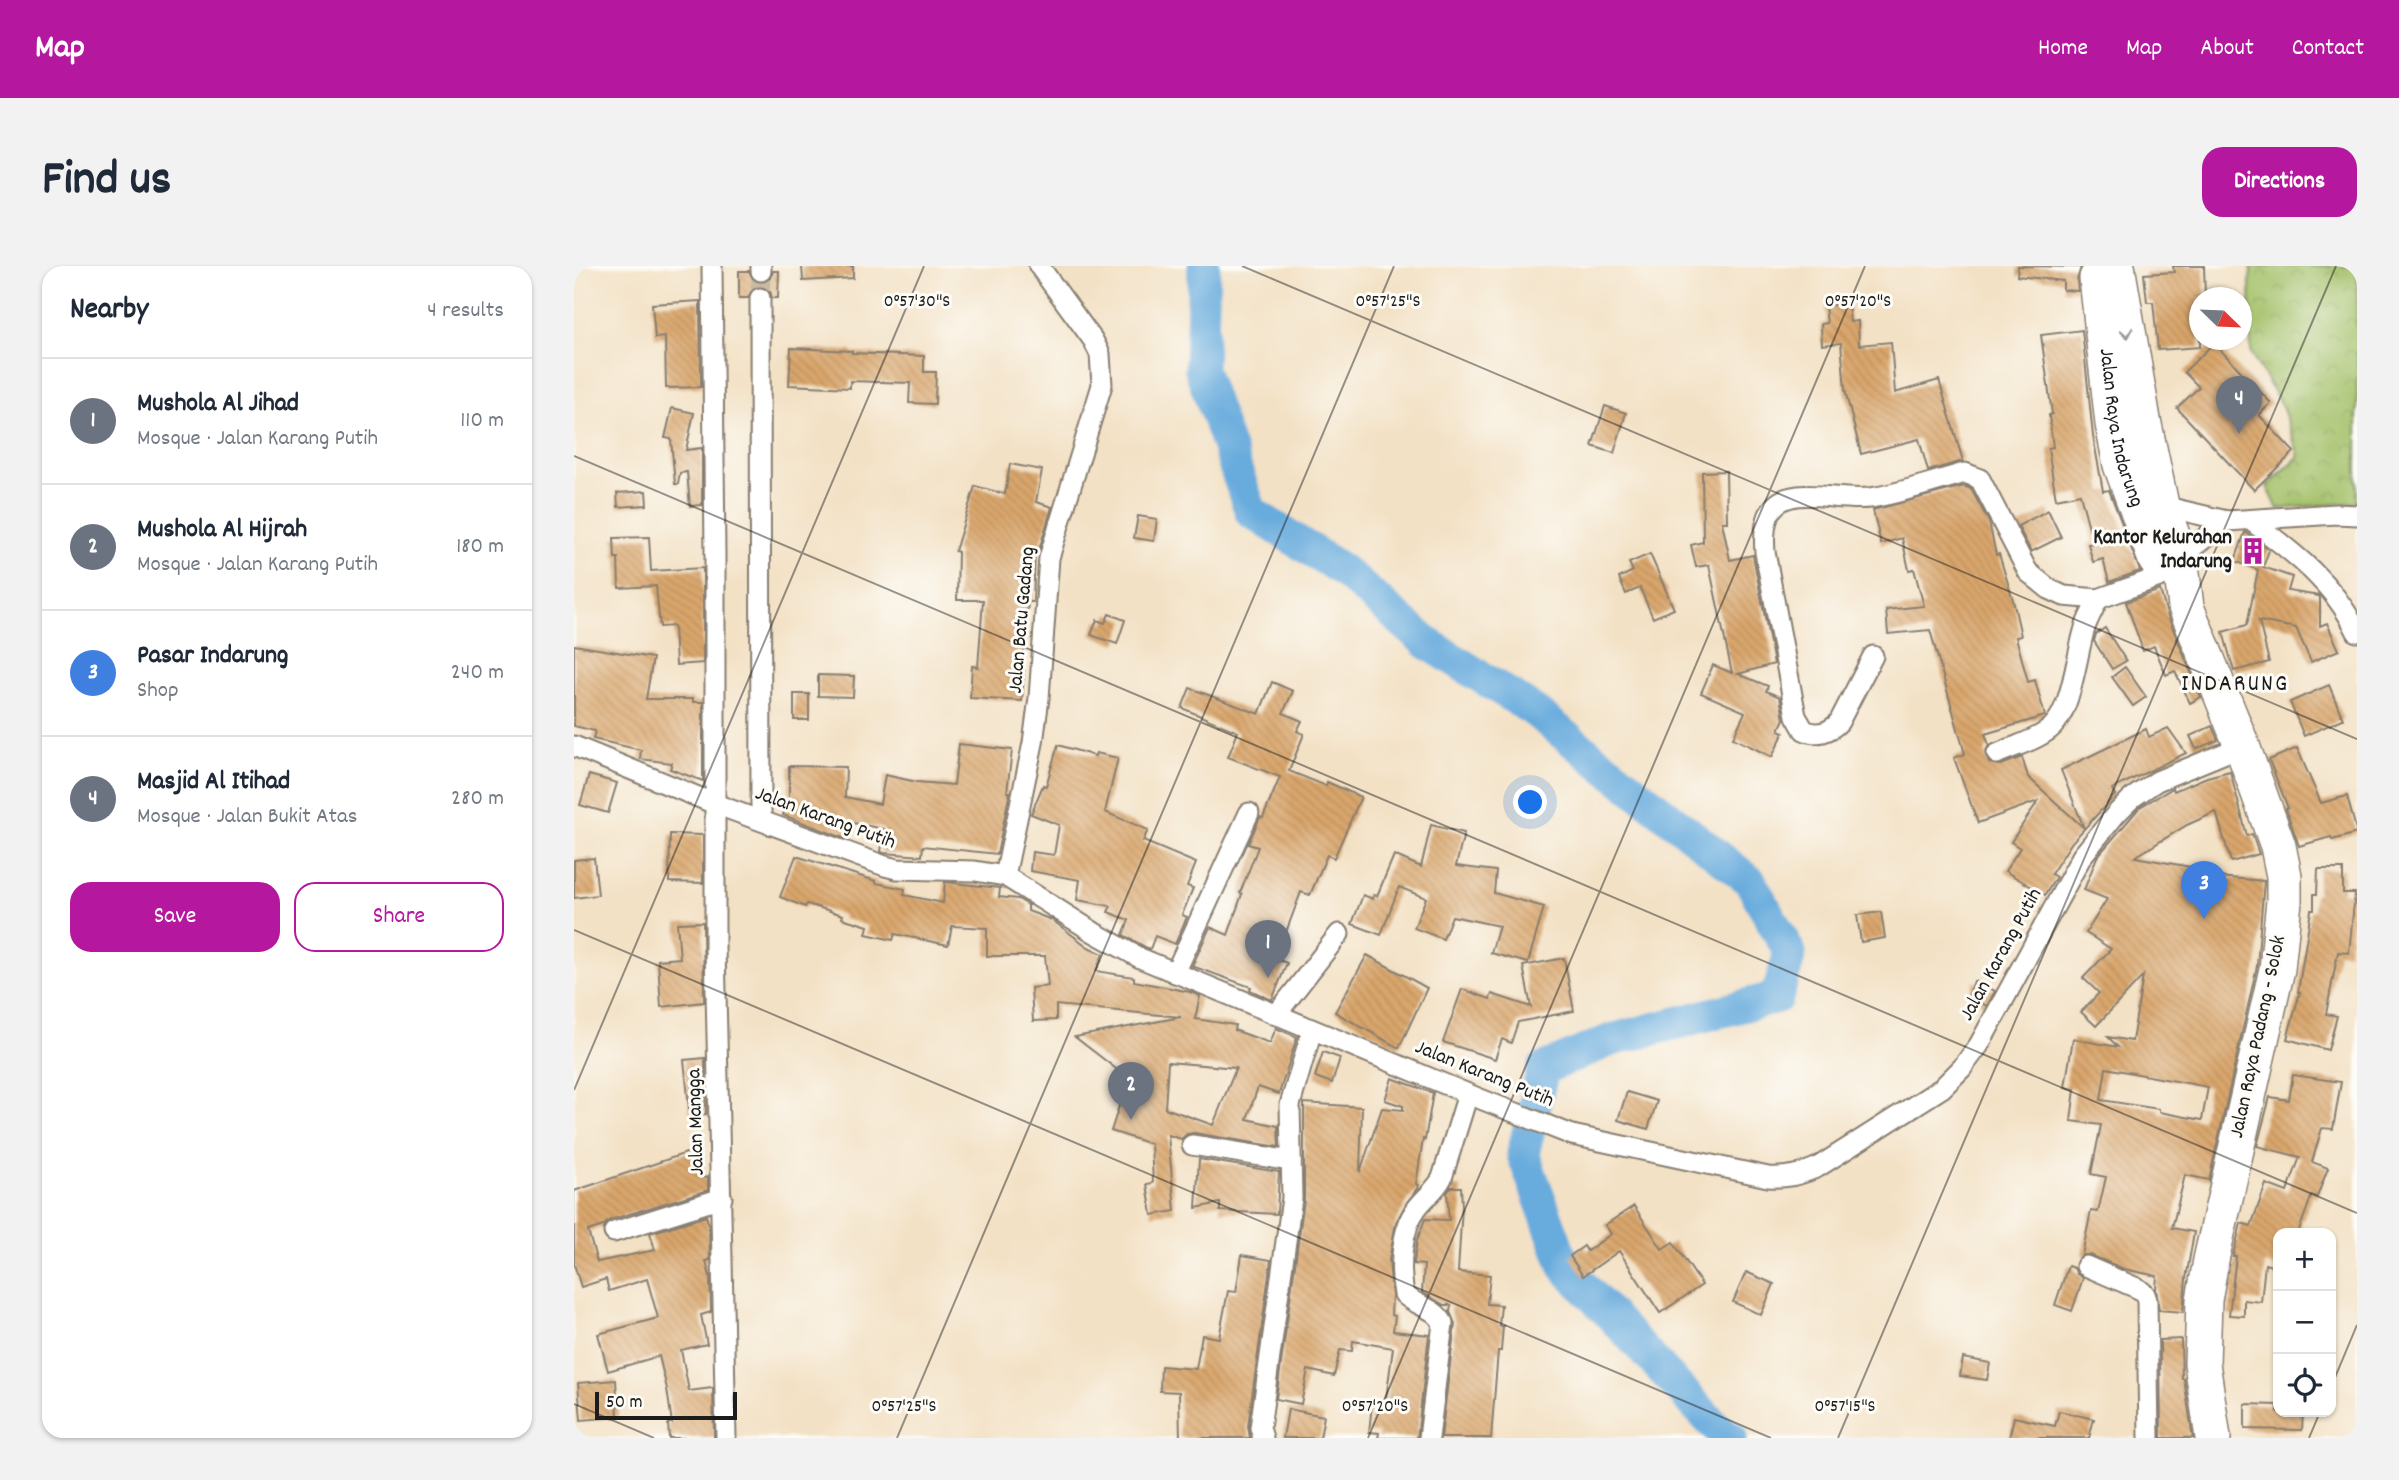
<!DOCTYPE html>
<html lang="en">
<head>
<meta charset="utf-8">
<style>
  body { margin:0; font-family:Dekko,sans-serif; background:#f2f2f3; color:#1f2937 }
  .controls { position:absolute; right:21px; bottom:21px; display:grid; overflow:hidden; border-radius:14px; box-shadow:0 2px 5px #0004 }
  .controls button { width:63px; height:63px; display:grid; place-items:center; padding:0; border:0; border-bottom:2px solid #e0e1e3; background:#fff; color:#1f2937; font:35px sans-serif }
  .compass { position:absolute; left:1615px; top:21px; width:63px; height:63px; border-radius:50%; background:#fff; box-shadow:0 2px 5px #0004; rotate:113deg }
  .scale { position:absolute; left:21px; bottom:18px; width:142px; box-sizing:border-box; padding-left:7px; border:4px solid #1c1c1c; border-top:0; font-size:19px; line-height:24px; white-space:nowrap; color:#1c1c1c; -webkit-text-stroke:5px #fdfcf7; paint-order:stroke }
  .you { position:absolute; left:957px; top:537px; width:24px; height:24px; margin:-18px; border:5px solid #fff; border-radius:50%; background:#1a73e8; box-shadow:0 0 0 10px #1a73e833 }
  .badge { display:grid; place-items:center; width:46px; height:46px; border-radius:50%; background:#b5179e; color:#fff; font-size:23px; font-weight:700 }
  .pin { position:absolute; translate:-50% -58px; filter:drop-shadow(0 2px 4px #0008) }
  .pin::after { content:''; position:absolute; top:37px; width:24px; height:21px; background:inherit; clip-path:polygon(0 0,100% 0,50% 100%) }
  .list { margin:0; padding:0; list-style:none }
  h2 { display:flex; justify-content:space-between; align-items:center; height:91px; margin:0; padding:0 28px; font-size:30px }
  h2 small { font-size:23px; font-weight:400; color:#747a83 }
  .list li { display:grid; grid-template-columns:46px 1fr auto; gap:21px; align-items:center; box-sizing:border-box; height:126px; padding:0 28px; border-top:2px solid #e0e1e3 }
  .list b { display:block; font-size:26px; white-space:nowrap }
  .list p { margin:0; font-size:23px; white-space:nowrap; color:#747a83 }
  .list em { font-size:23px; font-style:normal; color:#747a83 }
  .actions { display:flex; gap:14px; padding:21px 28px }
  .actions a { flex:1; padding:16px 0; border:2px solid #b5179e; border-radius:21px; text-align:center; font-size:24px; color:#b5179e }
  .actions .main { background:#b5179e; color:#fff }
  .icon { flex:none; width:38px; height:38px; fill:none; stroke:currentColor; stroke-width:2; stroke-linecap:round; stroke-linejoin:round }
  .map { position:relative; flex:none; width:1783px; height:1172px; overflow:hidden; border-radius:21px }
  header { display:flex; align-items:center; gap:42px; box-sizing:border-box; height:98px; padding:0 35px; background:#b5179e; color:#fff }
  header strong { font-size:33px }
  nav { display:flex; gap:38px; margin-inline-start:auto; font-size:24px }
  .intro { display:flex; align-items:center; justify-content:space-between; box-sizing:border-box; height:168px; padding:0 42px }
  h1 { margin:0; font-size:49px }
  .button { padding:18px 32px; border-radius:21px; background:#b5179e; color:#fff; font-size:24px; font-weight:700 }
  main { display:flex; gap:42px; padding:0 42px }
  aside { flex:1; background:#fff; border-radius:21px; box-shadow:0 2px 5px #0004 }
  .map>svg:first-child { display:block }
</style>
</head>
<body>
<header>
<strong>Map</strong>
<nav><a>Home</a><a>Map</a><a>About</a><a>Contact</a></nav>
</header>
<div class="intro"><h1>Find us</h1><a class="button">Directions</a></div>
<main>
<aside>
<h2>Nearby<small>4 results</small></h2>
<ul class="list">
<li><span class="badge" style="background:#6b7280">1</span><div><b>Mushola Al Jihad</b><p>Mosque · Jalan Karang Putih</p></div><em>110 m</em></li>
<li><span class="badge" style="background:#6b7280">2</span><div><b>Mushola Al Hijrah</b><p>Mosque · Jalan Karang Putih</p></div><em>180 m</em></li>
<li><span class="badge" style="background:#3f7fe0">3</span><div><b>Pasar Indarung</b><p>Shop</p></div><em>240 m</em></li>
<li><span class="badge" style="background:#6b7280">4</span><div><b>Masjid Al Itihad</b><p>Mosque · Jalan Bukit Atas</p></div><em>280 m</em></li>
</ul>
<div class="actions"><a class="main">Save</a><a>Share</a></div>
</aside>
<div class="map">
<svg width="1783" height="1172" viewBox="0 0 1783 1172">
  <defs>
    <pattern id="park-crowns" width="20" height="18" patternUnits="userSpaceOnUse" patternTransform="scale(1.75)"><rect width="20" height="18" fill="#a3c068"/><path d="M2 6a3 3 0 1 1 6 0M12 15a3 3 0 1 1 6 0" fill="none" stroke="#8ca45a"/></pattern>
    <pattern id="building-back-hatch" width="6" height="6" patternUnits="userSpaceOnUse" patternTransform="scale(1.75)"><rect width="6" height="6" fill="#d9a66c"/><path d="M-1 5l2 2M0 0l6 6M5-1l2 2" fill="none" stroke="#ba8e5d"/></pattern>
  </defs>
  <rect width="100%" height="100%" fill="#fdfcf7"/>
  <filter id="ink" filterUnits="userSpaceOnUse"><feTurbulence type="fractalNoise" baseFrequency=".0143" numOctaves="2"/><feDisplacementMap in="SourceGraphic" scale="14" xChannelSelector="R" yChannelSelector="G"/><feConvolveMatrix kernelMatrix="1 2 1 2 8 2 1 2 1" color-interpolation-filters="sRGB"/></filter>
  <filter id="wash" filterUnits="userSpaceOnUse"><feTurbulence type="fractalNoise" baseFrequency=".00686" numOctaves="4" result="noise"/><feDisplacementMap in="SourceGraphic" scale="28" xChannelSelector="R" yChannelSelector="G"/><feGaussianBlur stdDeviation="1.57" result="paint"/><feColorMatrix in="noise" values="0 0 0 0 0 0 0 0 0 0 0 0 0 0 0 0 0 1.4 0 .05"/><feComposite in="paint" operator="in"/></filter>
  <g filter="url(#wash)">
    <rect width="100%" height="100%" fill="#f3e1c5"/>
    <polygon fill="url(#park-crowns)" stroke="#606e42" stroke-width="2" points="1678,0 1783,0 1783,236 1704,243 1693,220 1725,190 1708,140 1677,87 1676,12"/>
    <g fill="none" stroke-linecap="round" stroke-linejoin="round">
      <polyline stroke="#68abdd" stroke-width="33" points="630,0 627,104 677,246 768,304 852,376 959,444 1176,615 1216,687 1203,731 1037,774 969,803 949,888 991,1001 1141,1160 1157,1172"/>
    </g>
    <g id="blocks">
      <g fill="url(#building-back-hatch)" fill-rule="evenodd">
        <polygon points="228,0 279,0 279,12 229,15"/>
        <polygon points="1444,0 1507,1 1503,14 1504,25 1489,24 1489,15 1443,10"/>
        <polygon points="1599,0 1630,0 1631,32 1626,32 1626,81 1584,84 1579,36 1573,36 1570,8 1600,6"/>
        <polygon points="165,5 175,5 180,15 188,17 197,12 199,5 205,5 204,32 198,32 196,25 187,20 179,22 174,32 165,32"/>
        <polygon points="126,35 127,121 92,122 91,71 81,72 78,38"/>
        <polygon points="1274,37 1276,56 1284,55 1285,79 1317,76 1321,127 1365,114 1389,195 1354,205 1345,173 1287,188 1271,124 1267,77 1248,79 1247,58 1253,57 1251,40"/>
        <polygon points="1508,64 1519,170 1529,225 1535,224 1566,305 1535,316 1529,293 1519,296 1514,278 1519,277 1506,228 1482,233 1474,182 1479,181 1475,149 1478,148 1467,69"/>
        <polygon points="1640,77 1697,137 1685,149 1720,186 1680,224 1603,142 1625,121 1610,106"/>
        <polygon points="217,82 278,85 278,87 350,90 350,106 362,106 361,138 335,137 336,117 276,115 276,122 215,119"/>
        <polygon points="1031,140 1052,147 1040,187 1018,180"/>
        <polygon points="98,142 120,147 112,184 128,182 128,239 116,240 113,206 106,207 104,218 101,218 97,173 91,172"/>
        <polygon points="436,198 468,204 462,236 478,241 464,287 461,286 459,336 454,336 448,403 450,403 448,435 396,432 398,400 404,401 409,334 383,334 384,286 381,285 401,220 431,228"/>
        <polygon points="1152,205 1153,256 1148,256 1156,294 1179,289 1200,398 1164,408 1194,420 1192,425 1206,431 1210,453 1205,464 1210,466 1198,491 1159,472 1171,446 1127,427 1139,399 1158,407 1135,299 1122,301 1117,279 1129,276 1128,206"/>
        <polygon points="1390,220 1397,223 1415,256 1422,289 1425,288 1439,334 1447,370 1442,371 1454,416 1461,414 1471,450 1411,468 1415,479 1411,487 1415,497 1427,499 1448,491 1454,511 1510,562 1487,504 1572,463 1575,471 1594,462 1612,487 1538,523 1541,529 1498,576 1477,608 1482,611 1471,629 1431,605 1446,582 1437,576 1464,535 1404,557 1380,492 1391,488 1356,364 1314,368 1312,344 1350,340 1340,303 1335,304 1328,272 1307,278 1299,244"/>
        <polygon points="72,225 73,239 44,241 43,227"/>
        <polygon points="1474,244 1487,271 1457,286 1444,260"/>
        <polygon points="564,250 583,253 580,275 560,272"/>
        <polygon points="1671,266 1695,284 1689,301 1718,311 1714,325 1745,330 1746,332 1746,360 1753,357 1765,384 1737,396 1722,362 1685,355 1695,396 1660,405 1649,366 1673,359 1684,304 1661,295"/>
        <polygon points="75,271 77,305 129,302 129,397 102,399 100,360 86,361 82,320 45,322 44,292 41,292 40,272"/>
        <polygon points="1076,288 1100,343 1079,352 1066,322 1052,328 1045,312 1059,305 1055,297"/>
        <polygon points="1586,324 1593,348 1627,431 1616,437 1601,405 1592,409 1580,380 1569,385 1552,336"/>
        <polygon points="535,348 551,354 543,378 517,369 523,354 531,357"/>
        <polygon points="1531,362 1552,395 1538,403 1520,375 1522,368"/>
        <polygon points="0,379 79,392 72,433 119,433 119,436 129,436 129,515 96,503 98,497 66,493 67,484 19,473 21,465 0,460"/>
        <polygon points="1551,401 1572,431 1559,440 1538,411"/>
        <polygon points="244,409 280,410 279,431 244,430"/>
        <polygon points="698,416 719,425 709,447 728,455 723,465 730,468 715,505 752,520 753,516 787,531 760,592 753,589 736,629 727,626 702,693 713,697 698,734 676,724 677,721 618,700 636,661 654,669 668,628 666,627 684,581 674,578 686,551 689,552 706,511 654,491 664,466 608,442 616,422 685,448"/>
        <polygon points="1755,419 1769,453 1730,470 1716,436"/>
        <rect x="220" y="428" width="15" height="26"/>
        <polygon points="1638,460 1644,474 1622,483 1616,470"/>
        <polygon points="385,478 438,484 433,526 436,526 423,588 349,580 348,590 310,587 307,586 310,563 279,557 272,573 209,549 215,531 215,500 272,501 271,531 306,538 311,509 343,516 380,519"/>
        <polygon points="484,479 521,490 522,487 544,492 531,546 574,564 569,575 622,597 613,620 619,622 608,649 613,651 601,678 581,670 576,683 571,681 549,669 555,654 534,646 537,640 503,634 506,614 456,605 458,586 480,589 485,559 457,548 469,519 472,520"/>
        <polygon points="1723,482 1747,537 1773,530 1783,567 1758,574 1757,571 1725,580 1712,543 1714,542 1695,494"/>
        <path d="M1656 505 1673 570 1678 568 1685 588 1657 596 1642 546 1613 559 1561 591 1628 603 1609 608 1690 615 1683 700 1635 914 1611 909 1598 962 1620 966 1612 1013 1609 1046 1585 1044 1582 1023 1583 1010 1550 1003 1516 989H1508L1517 945 1524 946 1532 911 1517 908 1527 859 1497 855 1501 823 1491 821 1499 773 1544 781 1534 771 1558 775 1569 710 1522 760 1507 746 1525 727 1509 712 1537 683 1512 667 1533 633 1510 624 1523 591 1566 541 1599 522 1600 525 1633 511ZM1532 802 1634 821 1628 854 1585 846V843L1527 834Z"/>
        <polygon points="15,509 43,517 34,547 6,539"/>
        <polygon points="857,559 890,567 882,600 922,605 920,627 970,641 954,697 917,687 925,660 878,650 869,673 840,662 852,632 825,621 807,669 778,658 789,629 799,633 800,629 803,630 820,589 847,601"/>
        <polygon points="96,568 129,569 129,617 95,616"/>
        <path d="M222 590 302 615V617L331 623 330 629 369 637 371 616 426 622 425 631 444 633 454 639V645L478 654 514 681 529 688 522 705 560 711V715L616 726 626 730 621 753 661 759 660 764 696 777 702 762 723 771 705 828 684 821 673 853 704 860 705 881 620 867 613 868 607 873 594 869 601 945 578 949 573 918 579 917 577 878 537 865 554 812 501 771 607 751 482 739V754L459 755 457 722 474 720 471 690H413V662L378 660 374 679 321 668 319 674 292 668 294 660 268 652 269 649 233 638 231 641 206 631ZM594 796 662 802 639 859 591 842Z"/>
        <polygon points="20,592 24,629 0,632 0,594"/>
        <polygon points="1744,603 1769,603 1769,627 1781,627 1775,687 1764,686 1752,748 1763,750 1754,784 1713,773 1726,726 1724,726 1737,644 1740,644 1740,628 1743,628"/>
        <polygon points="1307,646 1311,672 1287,676 1283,649"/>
        <polygon points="129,656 130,736 87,741 84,694 106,692 103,657"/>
        <polygon points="793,689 853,722 825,782 761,746"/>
        <polygon points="990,692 1000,745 944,756 937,777 928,773 921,793 869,776 888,723 916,733 918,728 957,741 949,700"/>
        <polygon points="1400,715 1421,725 1413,740 1394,731"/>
        <polygon points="749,786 766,792 758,817 741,811"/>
        <polygon points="131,792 132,848 116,850 110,794"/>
        <polygon points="1719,809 1767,816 1759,863 1748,862 1738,896 1754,902 1743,931 1738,929 1724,967 1704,967 1704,1002 1691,998 1687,1036 1670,1034 1670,1050 1655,1049 1662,990 1659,990 1667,957 1677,960 1692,918 1713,926 1726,891 1683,880 1696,831 1715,834"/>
        <polygon points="818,812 859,827 851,874 849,873 842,918 845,919 844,922 833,936 822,956 815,994 818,1030 817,1049 821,1050 819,1065 855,1069 843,1172 804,1172 805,1167 795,1166 798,1139 811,1140 819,1082 779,1075 778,1085 766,1084 760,1110 734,1104 727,1138 702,1133 730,934 730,837 788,841 786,906 808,842 829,844 829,840 811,834"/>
        <polygon points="1053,826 1083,835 1074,863 1044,854"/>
        <polygon points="121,884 130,912 134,911 134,924 36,954 29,960 14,965 23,996 81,984 76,967 132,950 135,959 136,994 132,995 136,1011 137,1046 127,1049 133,1078 107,1084 115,1125 139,1122 140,1172 95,1172 94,1157 98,1157 93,1123 85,1090 34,1105 24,1068 84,1052 73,1013 35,1025 32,1013 7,1021 0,998 0,925"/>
        <polygon points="625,893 705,906 703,948 646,945 646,937 622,942"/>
        <polygon points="877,921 887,921 888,940 884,1006 916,1009 913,1038 927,1039 925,1060 929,1060 927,1085 924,1085 917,1172 867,1172 881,1058 876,1046 877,1039 870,1039 848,1026 850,999 840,998 840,995 843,974 851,953 875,954 873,927"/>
        <polygon points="1060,940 1088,983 1099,976 1128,1019 1086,1047 1045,985 1009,1010 996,990 1010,980 1013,985 1037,968 1031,959"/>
        <polygon points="668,989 697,994 674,1160 676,1172 606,1172 605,1126 586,1125 587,1100 622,1103 628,1069 645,1072 654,1025 662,1026"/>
        <polygon points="1494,1000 1500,1002 1503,1008 1509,1012 1498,1045 1481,1039"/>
        <polygon points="1172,1006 1200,1018 1187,1049 1159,1036"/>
        <polygon points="1607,1073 1608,1113 1610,1113 1619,1172 1587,1172 1586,1074"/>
        <polygon points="1389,1092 1416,1097 1413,1114 1386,1110"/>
        <polygon points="42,1114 44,1151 7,1154 4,1117"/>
        <polygon points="1671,1138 1704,1139 1704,1146 1729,1146 1728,1164 1671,1163"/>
        <polygon points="714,1143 750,1150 746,1172 709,1172"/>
        <polygon points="1485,1145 1520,1153 1515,1172 1435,1172 1440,1151 1481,1160"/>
      </g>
    </g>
  </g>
  <g filter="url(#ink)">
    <use href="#blocks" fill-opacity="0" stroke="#887e70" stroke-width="2"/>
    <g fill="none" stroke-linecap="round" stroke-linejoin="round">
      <polyline stroke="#c8baa3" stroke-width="19" stroke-dasharray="19 10" stroke-linecap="butt" points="186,32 187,5"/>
      <defs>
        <g id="street">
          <polyline points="138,0 141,288 141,681 152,1172"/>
          <polyline points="187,0 187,5"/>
          <polyline points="186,32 187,554"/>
          <polyline points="1584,239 1653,255 1762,248 1783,249"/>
          <path d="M1676 254C1718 285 1760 317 1783 366"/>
          <path d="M1299 390 1265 456C1256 466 1243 470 1230 464L1222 450 1191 286C1184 204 1248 237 1296 232 1326 228 1361 215 1391 207L1406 213 1454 306 1475 323 1490 330 1524 333 1588 310 1606 291 1653 255"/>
          <path d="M0 480 141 538 311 600 323 603 401 605 431 610 521 667 566 692 904 832 998 869 1194 911C1213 912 1226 909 1244 901L1368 822 1388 802 1405 779 1508 590 1542 548 1558 532 1583 515 1668 480"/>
          <path d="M1423 488C1440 480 1461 475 1476 463 1498 445 1502 390 1511 362 1514 352 1520 343 1524 333"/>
          <polyline points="431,610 459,477 465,432 475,292 528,119 526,88 519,74 465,0"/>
          <polyline points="601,707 675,547"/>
          <polyline points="702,749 765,668"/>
          <polyline points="618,879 717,895"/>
          <polyline points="40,966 148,932"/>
          <polyline points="1512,1000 1565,1023 1571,1028 1573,1034 1575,1172"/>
          <polyline points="689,1172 686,1162 718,932 716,839 738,764"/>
          <path d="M855 1172 869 1057C861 1041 841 1040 830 1028 825 1002 827 963 843 942 851 931 862 924 868 912L894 828"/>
        </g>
        <g id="highway">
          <polyline points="1543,0 1569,154 1587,239 1606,291 1612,341 1668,480 1704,580 1710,610 1710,635 1703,703 1637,994 1630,1034 1628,1097 1639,1172"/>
          <path id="s1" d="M1523 12 1539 158 1547 199 1582 294"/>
        </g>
      </defs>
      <use href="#street" stroke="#887e70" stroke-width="23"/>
      <use href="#highway" stroke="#887e70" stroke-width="38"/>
      <use href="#street" stroke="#fff" stroke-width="19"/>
      <use href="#highway" stroke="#fff" stroke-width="35"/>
    </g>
    <defs><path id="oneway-chevron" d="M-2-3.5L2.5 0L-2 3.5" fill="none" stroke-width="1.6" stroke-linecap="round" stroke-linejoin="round" transform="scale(1.75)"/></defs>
    <use stroke="#999" href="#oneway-chevron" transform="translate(1553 67) rotate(80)"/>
  </g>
  <path fill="none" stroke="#1c1c1c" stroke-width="2" stroke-opacity="0.45" d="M668 0 1783 473M0 190 1783 947M0 664 1197 1172M0 824 350 0M1757 1121 1783 1059M0 1138 80 1172M323 1172 820 0M794 1172 1291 0M1264 1172 1762 0M1735 1172 1746 1146"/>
  <defs>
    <symbol id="building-bare" viewBox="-9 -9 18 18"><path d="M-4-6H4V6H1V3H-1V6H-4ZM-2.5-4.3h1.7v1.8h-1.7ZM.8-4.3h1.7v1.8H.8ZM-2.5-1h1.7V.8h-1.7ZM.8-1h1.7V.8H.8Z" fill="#b5179e" stroke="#fdfcf7" stroke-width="2.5" paint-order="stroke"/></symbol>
  </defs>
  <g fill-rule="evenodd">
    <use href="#building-bare" x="1660" y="266" width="38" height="38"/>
  </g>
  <g text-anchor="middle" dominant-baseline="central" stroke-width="6" stroke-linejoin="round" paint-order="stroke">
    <g font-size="21" fill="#1c1c1c" stroke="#fdfcf7">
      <text stroke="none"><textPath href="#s1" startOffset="152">Jalan Raya Indarung</textPath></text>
      <text transform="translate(449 354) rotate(-85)">Jalan Batu Gadang</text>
      <text transform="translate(251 553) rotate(20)">Jalan Karang Putih</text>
      <text transform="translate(1428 689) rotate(-61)">Jalan Karang Putih</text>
      <text transform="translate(1685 771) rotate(-78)">Jalan Raya Padang - Solok</text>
      <text transform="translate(910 809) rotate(22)">Jalan Karang Putih</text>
      <text transform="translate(123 856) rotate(-92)">Jalan Mangga</text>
    </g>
    <g font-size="21" font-weight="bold" fill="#1c1c1c" stroke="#fdfcf7" text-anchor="end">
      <text x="1658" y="273">Kantor Kelurahan<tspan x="1658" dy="24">Indarung</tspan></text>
    </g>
    <g font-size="24" letter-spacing="2" fill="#1c1c1c" stroke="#fdfcf7">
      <text x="1661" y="419">INDARUNG</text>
    </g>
  </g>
  <g font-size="18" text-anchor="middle" fill="#1c1c1c" stroke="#fdfcf7" stroke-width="6" stroke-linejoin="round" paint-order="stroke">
    <text x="343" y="40">0°57'30"S</text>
    <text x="814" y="40">0°57'25"S</text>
    <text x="1284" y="40">0°57'20"S</text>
    <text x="330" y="1145">0°57'25"S</text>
    <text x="801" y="1145">0°57'20"S</text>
    <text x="1271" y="1145">0°57'15"S</text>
  </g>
</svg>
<div class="controls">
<button>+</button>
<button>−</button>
<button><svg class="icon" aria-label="locate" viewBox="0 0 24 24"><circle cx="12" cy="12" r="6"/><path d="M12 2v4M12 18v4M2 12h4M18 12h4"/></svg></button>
</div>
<svg class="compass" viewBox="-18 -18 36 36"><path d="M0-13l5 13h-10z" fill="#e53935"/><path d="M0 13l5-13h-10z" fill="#747a83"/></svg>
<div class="scale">50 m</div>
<div class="you"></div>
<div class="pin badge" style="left:694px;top:712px;background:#6b7280">1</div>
<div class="pin badge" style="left:557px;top:854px;background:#6b7280">2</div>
<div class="pin badge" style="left:1630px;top:653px;background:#3f7fe0">3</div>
<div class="pin badge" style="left:1665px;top:168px;background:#6b7280">4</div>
</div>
</main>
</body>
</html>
